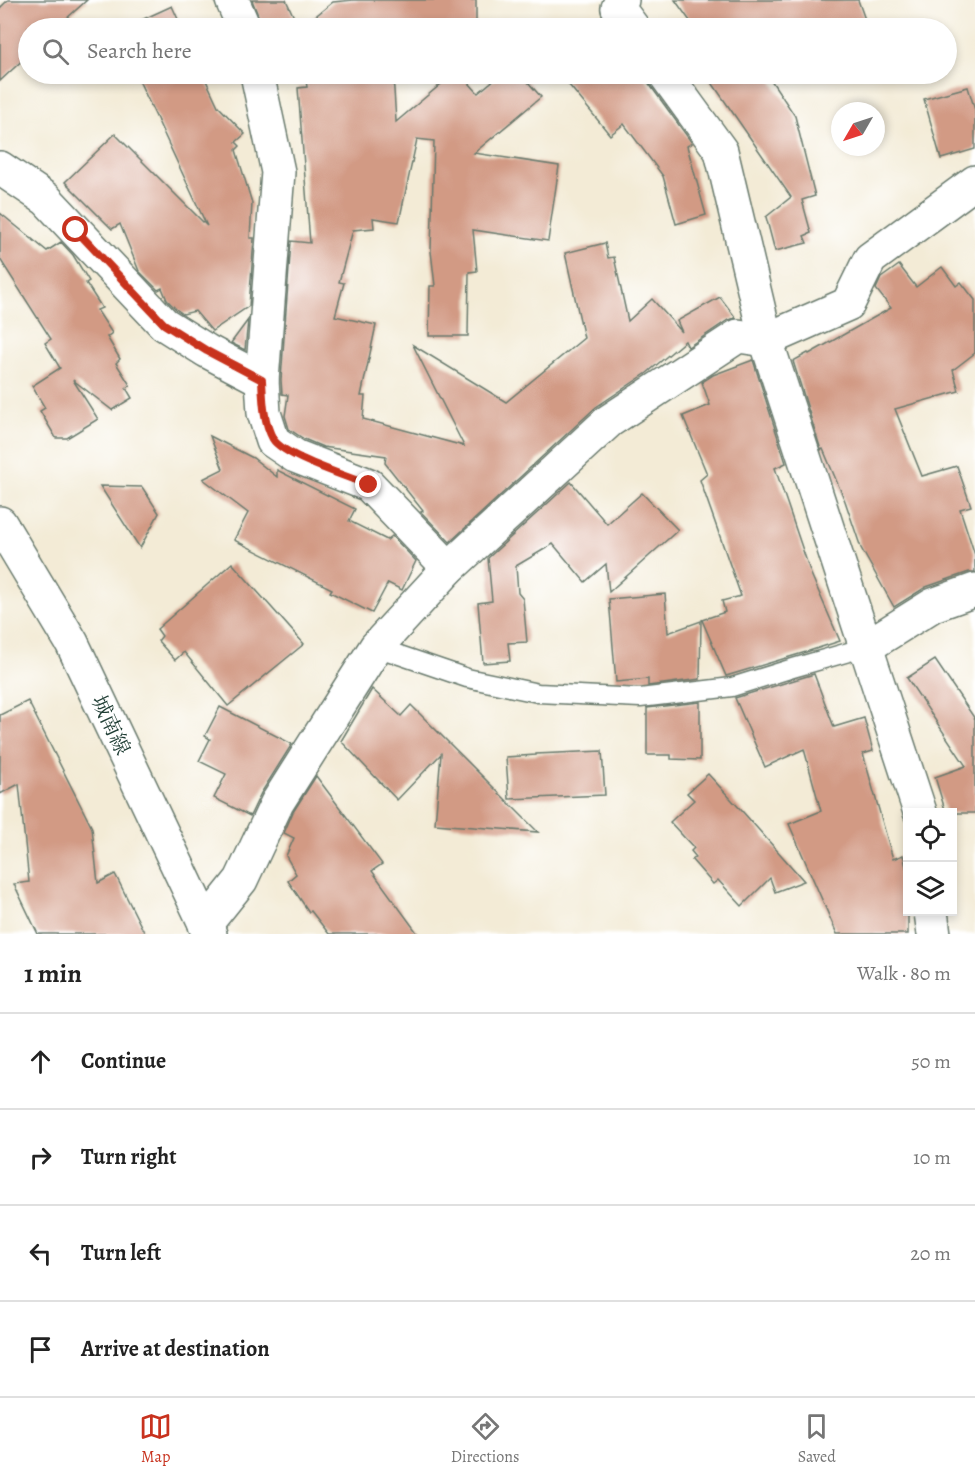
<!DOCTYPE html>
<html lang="en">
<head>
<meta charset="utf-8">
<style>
  body { margin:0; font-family:Alegreya,"Noto Serif JP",serif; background:#f6f6f6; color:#222 }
  .controls { position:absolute; right:18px; bottom:18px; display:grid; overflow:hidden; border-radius:0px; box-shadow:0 3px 9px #0003 }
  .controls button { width:54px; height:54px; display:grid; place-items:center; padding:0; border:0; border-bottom:2px solid #e0e0e0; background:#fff; color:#222; font:30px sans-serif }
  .compass { position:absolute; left:831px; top:102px; width:54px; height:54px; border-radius:50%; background:#fff; box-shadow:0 3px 9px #0003; rotate:231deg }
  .stop { position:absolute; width:18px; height:18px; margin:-14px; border:4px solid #c8321e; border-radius:50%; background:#fff }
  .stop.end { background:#c8321e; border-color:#fff; box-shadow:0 2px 6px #0008 }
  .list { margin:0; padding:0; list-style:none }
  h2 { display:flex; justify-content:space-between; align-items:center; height:78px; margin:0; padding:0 24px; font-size:26px }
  h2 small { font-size:20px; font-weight:400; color:#767676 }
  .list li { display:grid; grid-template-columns:39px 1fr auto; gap:18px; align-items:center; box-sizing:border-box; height:96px; padding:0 24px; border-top:2px solid #e0e0e0 }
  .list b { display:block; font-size:22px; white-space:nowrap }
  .list em { font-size:20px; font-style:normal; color:#767676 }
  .icon { flex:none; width:33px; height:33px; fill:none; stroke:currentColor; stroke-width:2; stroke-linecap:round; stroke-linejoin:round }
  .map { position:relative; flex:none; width:975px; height:934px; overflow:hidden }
  .search { position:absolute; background:#fff; box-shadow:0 3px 9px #0003; left:18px; right:18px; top:18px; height:66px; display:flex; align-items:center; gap:15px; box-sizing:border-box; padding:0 21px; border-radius:33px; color:#767676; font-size:22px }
  .sheet { height:462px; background:#fff }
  nav { display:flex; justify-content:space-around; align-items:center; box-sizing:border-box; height:84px; border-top:2px solid #e0e0e0; background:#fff; font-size:16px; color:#767676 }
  nav a { display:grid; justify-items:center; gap:3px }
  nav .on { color:#c8321e }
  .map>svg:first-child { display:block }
</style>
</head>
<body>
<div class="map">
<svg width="975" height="934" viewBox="0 0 975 934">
  <rect width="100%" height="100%" fill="#fff"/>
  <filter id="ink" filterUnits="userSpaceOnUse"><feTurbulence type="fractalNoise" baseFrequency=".0167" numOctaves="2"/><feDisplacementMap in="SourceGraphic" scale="12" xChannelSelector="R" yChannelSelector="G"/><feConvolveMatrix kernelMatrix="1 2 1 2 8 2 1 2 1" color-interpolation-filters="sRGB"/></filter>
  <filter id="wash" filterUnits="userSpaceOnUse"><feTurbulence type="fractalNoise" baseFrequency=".008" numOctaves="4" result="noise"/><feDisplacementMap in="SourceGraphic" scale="24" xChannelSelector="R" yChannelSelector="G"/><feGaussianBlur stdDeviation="1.35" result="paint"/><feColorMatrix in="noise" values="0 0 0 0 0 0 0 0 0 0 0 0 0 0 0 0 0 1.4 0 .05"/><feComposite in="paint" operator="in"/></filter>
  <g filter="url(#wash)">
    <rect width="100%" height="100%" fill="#f3ebd6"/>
    <g id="blocks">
      <g fill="#d29a84">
        <polygon points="8,0 87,0 56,28 28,28 28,55 0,81 0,8"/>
        <polygon points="252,0 286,0 299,28 263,28"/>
        <polygon points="353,0 476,0 476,28 302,28 302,27 333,2"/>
        <polygon points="675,0 858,0 868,28 695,28"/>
        <polygon points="172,6 182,28 124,28"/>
        <polygon points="136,74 203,74 218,106 245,134 236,142 240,146 236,150 252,203 250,238 254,238 249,306 212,331 195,311 183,314 176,309 167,300 162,288 158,290 139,271 120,224 112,229 65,182 115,134 207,226"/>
        <polygon points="305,74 393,74 396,122 453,74 461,74 478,93 501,74 521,74 541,97 474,153 559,166 548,241 473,230 477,271 469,272 468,336 429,336 430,286 435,286 431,251 434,141 417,139 399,222 373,218 374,228 353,230 339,282 344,283 335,316 376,325 361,396 365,396 363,419 464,446 413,345 506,402 584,338 565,253 605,243 608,258 614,257 628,321 652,299 682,332 677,321 720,297 736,318 728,320 688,347 685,341 647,373 596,407 450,542 421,512 423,511 385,463 386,456 323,447 304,439 289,429 285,416 288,395 282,394 281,380 291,241 310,243 298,88 307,87"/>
        <polygon points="560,74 642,74 692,143 687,146 706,215 676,224 663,176 624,124 610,135"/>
        <polygon points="706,74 774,74 769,77 795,116 815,196 802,200 811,233 804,236 807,243 775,251 766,217 791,197"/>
        <polygon points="968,87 975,110 975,149 941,159 924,99"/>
        <polygon points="0,213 47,251 61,242 73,255 89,281 86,283 102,308 97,310 112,333 107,337 120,359 116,363 130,385 126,388 132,398 112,410 73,380 98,419 67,438 56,438 40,411 45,408 32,386 60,368 45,343 51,339 0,259"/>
        <polygon points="899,265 916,287 942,267 956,286 961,282 975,300 975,353 953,370 959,391 895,409 922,476 957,466 971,506 960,509 975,555 975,572 969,572 926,587 894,607 861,548 845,501 823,449 821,450 793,361 808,353 809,354 891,308 876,289 881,278"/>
        <polygon points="248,320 245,350 231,343"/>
        <polygon points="753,360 786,463 775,468 811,574 840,641 806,652 726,676 702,620 725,612 722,601 741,596 700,480 707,474 683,416 710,405 702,382 713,375"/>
        <polygon points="210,436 253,458 277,477 277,470 355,509 349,521 387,540 392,536 416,561 402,590 388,583 372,613 330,592 332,589 234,540 248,513 203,479 223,469"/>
        <polygon points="571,482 607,524 642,493 678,530 609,592 606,564 585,582 553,544 516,566 518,593 523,599 527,642 508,643 510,661 483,663 478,603 492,601 488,558"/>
        <polygon points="100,486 142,487 159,513 140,548"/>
        <polygon points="232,563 304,644 228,706 184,652 175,660 158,641 162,636 157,629"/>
        <polygon points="665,594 668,633 701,621 700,679 648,686 648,679 616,682 609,599"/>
        <polygon points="935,660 975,719 975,813 946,813 935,777 966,766 907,678"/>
        <polygon points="814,674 834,727 864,718 873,751 863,754 893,859 903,855 908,874 908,934 837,934 789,824 821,811 804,749 765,767 735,698"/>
        <polygon points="372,689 401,716 411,705 538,832 435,824 441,754 397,800 341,741"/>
        <polygon points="28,701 92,828 98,883 115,874 145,934 38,934 14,884 29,882 19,784 0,794 0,715"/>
        <polygon points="700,702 700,760 671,759 671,755 647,755 647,708"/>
        <polygon points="220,707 292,744 261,793 250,816 214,798 226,774 199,761 210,739 205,736"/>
        <polygon points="602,751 605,795 509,799 506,757 536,755 536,754"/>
        <polygon points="708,774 742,811 804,881 775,892 770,878 742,906 718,880 713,884 692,860 696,857 691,851 694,848 670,822 694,800 687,793"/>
        <polygon points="316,776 382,864 372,871 418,934 329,934 311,911 309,912 288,881 296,874 286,856 294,838 284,833 293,812"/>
      </g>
    </g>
  </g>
  <g filter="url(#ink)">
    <use href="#blocks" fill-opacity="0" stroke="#697a6d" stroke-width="1.5"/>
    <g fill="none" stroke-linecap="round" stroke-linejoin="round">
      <defs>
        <polyline id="lane" points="376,647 467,678 538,693 640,698 732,687 793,668 866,647"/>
        <g id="street">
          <polyline points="232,0 244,28"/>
          <polyline points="622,0 618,8 633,28"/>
          <polyline points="257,74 278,172 262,380 264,413 273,441 295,456 369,485 449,568"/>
          <polyline points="665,74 721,151 766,340 866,647 933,605 975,590"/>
          <polyline points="0,168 46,199 164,324 207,351 262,380"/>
          <polyline points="866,647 920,812"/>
          <polyline points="931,912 934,934"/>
          <polyline points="205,925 241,880 277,803 376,647 449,568 609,421 738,336 766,340 848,304 870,259 975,182"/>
        </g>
        <polyline id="secondary" points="0,523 72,643 210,934"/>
      </defs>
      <use href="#lane" stroke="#697a6d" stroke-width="21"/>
      <use href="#street" stroke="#697a6d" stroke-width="36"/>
      <use href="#secondary" stroke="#697a6d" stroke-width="36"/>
      <use href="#lane" stroke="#fff" stroke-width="18"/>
      <use href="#street" stroke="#fff" stroke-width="33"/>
      <use href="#secondary" stroke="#fff" stroke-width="33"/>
    </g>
  </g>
  <g fill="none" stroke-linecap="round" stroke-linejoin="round" filter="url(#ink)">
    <path stroke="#c8321e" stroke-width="8" d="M76 230 164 324 207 351 262 380C263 399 263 421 273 439 283 456 348 477 369 485"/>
  </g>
  <g text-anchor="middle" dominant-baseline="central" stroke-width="4.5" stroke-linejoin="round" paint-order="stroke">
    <g font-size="21" fill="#1f3d34" stroke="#fff">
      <text transform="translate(111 725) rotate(65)">城南線</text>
    </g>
  </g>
</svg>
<div class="controls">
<button><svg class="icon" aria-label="locate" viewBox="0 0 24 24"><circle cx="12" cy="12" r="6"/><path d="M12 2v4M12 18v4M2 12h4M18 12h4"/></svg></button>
<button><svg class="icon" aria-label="layers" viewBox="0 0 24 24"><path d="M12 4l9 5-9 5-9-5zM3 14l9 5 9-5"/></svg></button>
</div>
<svg class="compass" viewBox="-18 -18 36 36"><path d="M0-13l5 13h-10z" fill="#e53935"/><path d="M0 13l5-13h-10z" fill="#767676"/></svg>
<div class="stop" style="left:76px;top:230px"></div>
<div class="stop end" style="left:369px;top:485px"></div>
<div class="search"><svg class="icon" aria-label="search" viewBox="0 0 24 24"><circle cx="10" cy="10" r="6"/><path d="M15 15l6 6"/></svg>Search here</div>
</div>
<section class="sheet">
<h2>1 min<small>Walk · 80 m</small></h2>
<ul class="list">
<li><svg class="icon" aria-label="ahead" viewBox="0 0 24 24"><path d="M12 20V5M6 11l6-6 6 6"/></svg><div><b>Continue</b></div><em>50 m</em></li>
<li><svg class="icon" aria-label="right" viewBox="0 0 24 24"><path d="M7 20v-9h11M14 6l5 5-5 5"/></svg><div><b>Turn right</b></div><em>10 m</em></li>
<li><svg class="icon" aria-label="left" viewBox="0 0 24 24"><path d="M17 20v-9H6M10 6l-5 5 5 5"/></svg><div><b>Turn left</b></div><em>20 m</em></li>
<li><svg class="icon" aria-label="arrive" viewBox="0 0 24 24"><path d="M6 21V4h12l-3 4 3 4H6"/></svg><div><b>Arrive at destination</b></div></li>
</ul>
</section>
<nav>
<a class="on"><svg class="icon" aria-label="map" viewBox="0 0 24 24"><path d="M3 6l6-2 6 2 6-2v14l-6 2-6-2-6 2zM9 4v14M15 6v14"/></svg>Map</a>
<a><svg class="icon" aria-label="directions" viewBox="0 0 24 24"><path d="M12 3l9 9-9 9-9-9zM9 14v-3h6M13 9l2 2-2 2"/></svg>Directions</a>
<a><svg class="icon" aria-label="saved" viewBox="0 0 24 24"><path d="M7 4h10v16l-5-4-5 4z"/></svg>Saved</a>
</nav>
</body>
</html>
